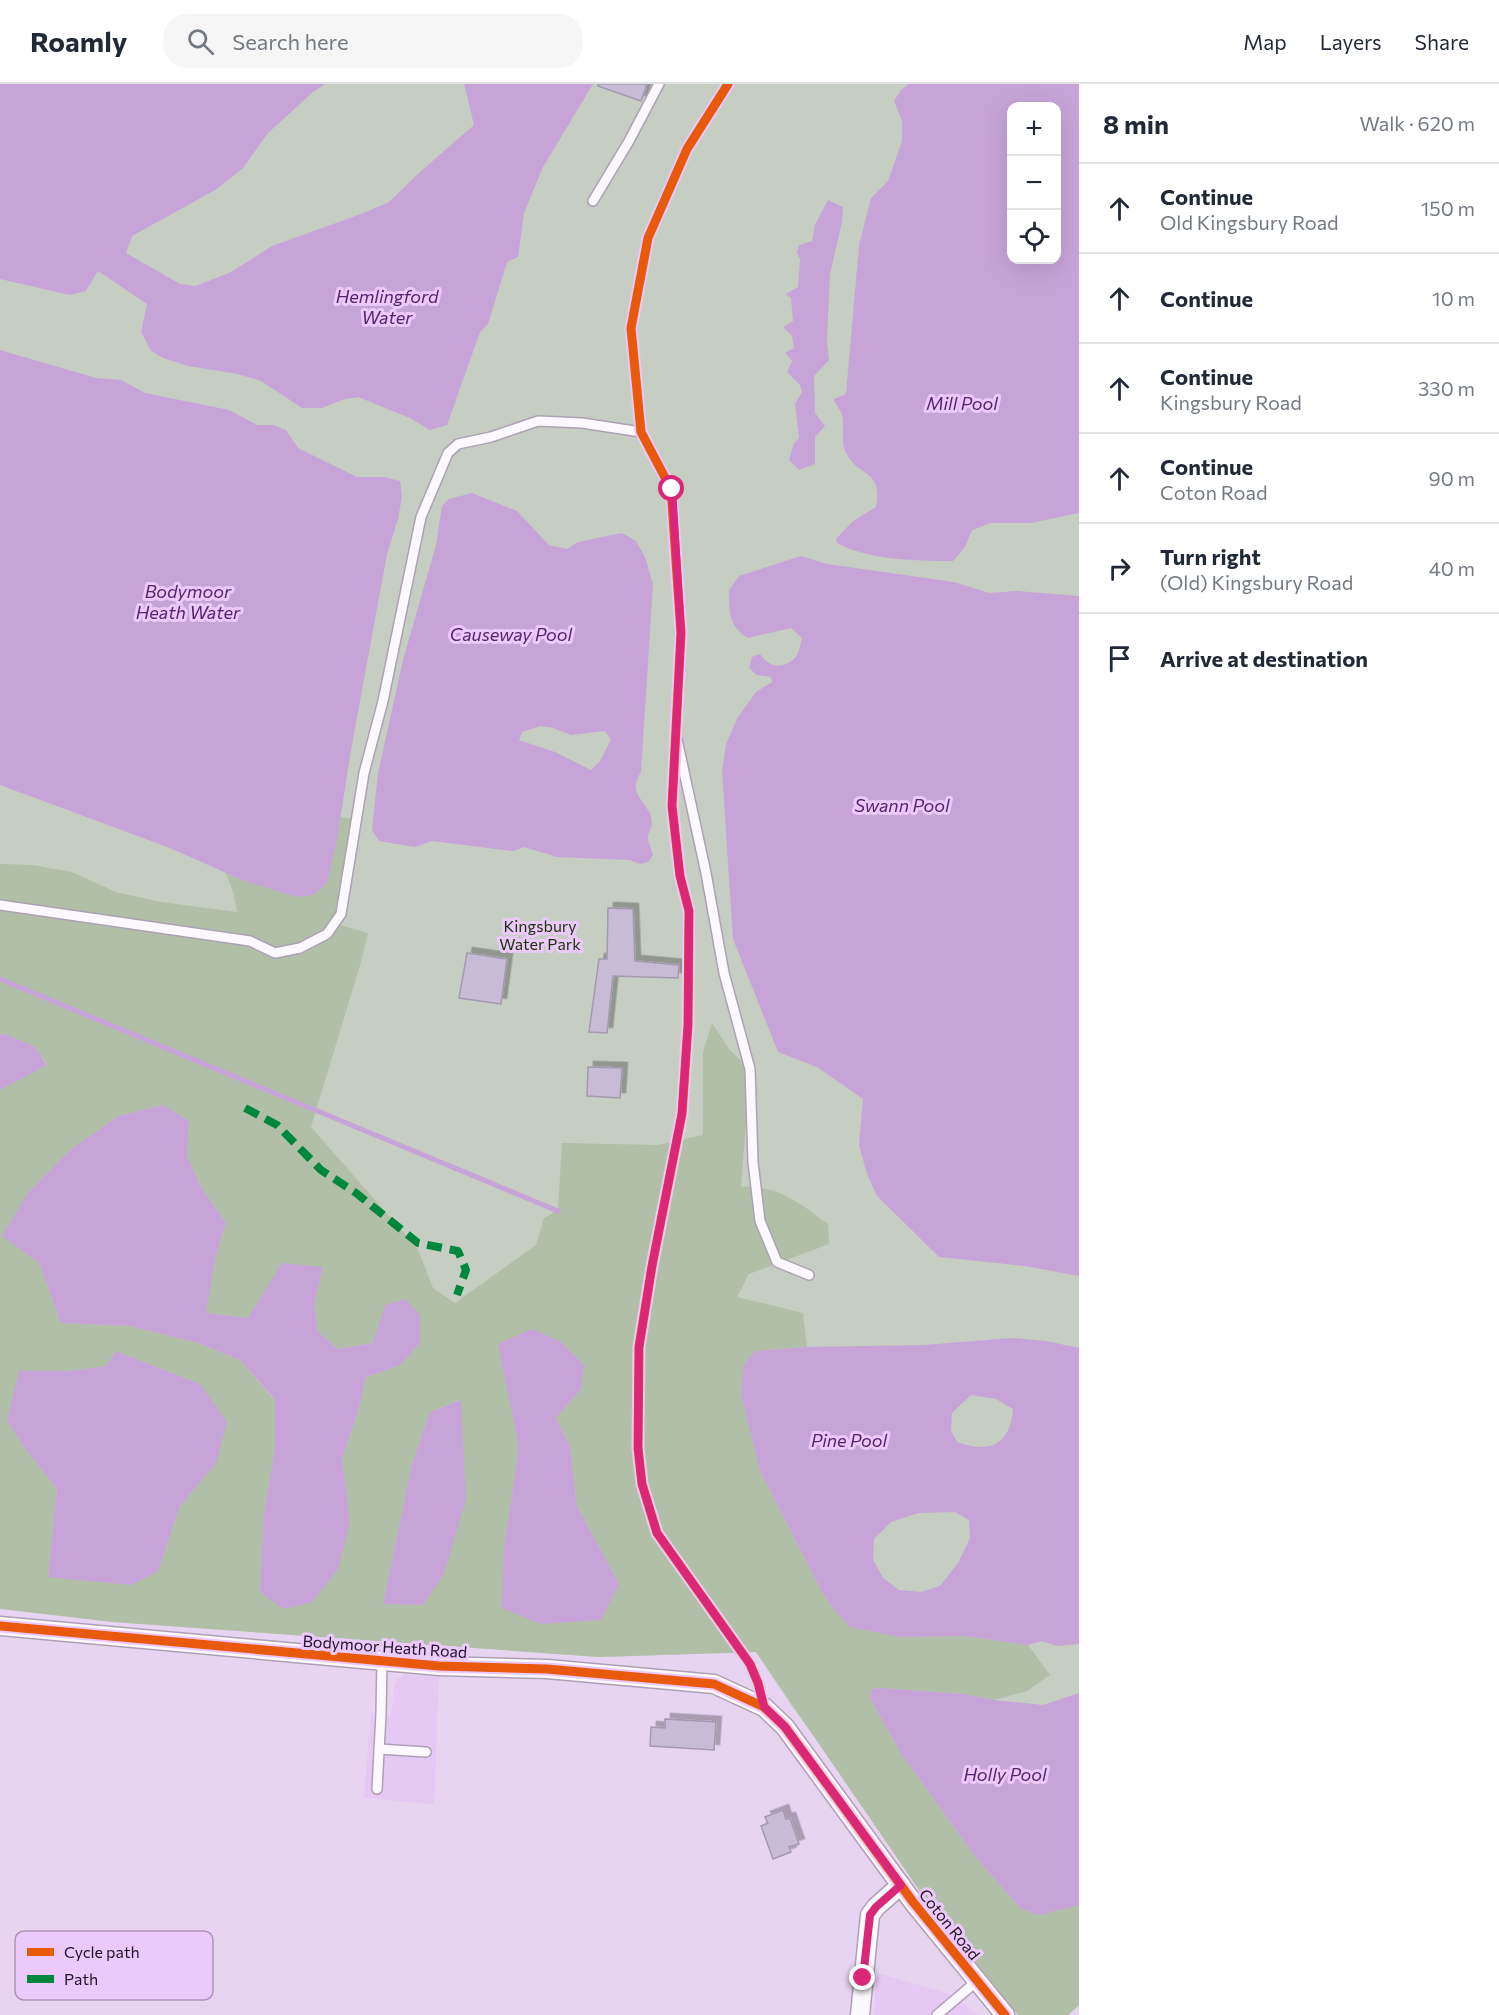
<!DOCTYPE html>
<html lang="en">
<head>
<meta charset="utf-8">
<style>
  body { margin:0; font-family:Commissioner,sans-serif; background:#f6f6f7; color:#1f2937 }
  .controls { position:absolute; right:18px; top:18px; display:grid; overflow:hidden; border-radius:12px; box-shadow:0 6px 24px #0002 }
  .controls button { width:54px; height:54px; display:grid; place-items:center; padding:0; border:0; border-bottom:2px solid #e0e1e3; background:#fff; color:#1f2937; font:30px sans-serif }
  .stop { position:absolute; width:18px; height:18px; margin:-14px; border:4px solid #db2777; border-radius:50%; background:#fff }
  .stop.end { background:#db2777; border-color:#fff; box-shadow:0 2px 6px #0008 }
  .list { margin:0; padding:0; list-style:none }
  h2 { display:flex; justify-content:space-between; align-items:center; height:78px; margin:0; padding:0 24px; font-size:26px }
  h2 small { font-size:20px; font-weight:400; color:#747a83 }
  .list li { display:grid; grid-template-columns:39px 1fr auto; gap:18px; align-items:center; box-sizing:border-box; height:90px; padding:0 24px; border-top:2px solid #e0e1e3 }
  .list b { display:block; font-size:22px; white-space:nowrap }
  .list p { margin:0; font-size:20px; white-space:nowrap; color:#747a83 }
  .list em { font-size:20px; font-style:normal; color:#747a83 }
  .icon { flex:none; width:33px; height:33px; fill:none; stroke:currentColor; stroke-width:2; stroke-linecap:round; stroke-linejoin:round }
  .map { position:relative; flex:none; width:1079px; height:1931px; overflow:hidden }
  header { display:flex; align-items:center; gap:36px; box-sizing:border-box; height:84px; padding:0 30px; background:#fff; border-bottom:2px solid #e0e1e3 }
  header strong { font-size:28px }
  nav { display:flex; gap:33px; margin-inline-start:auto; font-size:21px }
  .search { width:420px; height:54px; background:#f6f6f7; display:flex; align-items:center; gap:15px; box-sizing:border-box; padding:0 21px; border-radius:24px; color:#747a83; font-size:22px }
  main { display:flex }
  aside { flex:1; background:#fff }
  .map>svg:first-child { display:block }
</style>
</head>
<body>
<header>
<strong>Roamly</strong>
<div class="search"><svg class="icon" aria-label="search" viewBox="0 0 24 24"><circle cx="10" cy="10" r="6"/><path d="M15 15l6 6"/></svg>Search here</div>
<nav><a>Map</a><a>Layers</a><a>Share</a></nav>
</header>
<main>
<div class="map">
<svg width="1079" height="1931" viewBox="0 0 1079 1931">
  <defs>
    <filter id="shadow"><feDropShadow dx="5.5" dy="-5.5" stdDeviation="0" flood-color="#0004"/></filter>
  </defs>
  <rect width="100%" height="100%" fill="#e7d4f0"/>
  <g fill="#e5c8f4">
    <polygon points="405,1591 439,1593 434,1720 364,1714 371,1629 391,1631 394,1602 398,1595"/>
    <polygon points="877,1889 953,1911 978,1931 874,1931"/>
  </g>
  <path fill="#c6cdc2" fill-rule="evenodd" d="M0 0H1079V1921L1068 1931H1018L793 1624 756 1568 599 1573 113 1538 0 1524ZM1012 22H1056V176H1012Z"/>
  <path fill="#b1bfa8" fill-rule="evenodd" d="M340 733 353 735 340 841 368 849 361 878 311 1043 418 1165 433 1204 455 1219 536 1161 544 1134 558 1126 562 1059 658 1061 703 1051V968L712 939 729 965 750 985 741 1103C777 1100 801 1120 828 1140L829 1160 749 1190 737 1213 803 1229 807 1263 755 1267 760 1387 821 1506 901 1553 965 1552 1028 1561 1050 1591 1027 1607 994 1616 962 1610 883 1604 872 1605 870 1614 900 1668 977 1775 1021 1825 1039 1831 1079 1821V1921L1068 1931H1018L947 1847 756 1568 599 1573 113 1538 0 1525V1006L47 980 35 963 8 951 0 950V780L33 781 72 788 116 808 161 818 237 828 233 808 226 789 242 796 265 802 336 761ZM163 1021 189 1037 187 1072 201 1103 226 1139 215 1175 205 1229 248 1234 323 1183 314 1221 318 1249 338 1265 373 1259 400 1281 366 1293 358 1327 342 1375 350 1438 260 1508 264 1429 275 1364V1317L240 1276 198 1259 130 1242 61 1239 39 1179 70 1066 118 1032ZM499 1260 581 1305 556 1333 570 1362 577 1422 619 1500 504 1464 519 1363ZM116 1267 200 1300 216 1379 180 1422 158 1487 48 1493 57 1405 26 1366 7 1336 70 1287 106 1282ZM460 1316 466 1415 383 1520 412 1380 430 1328Z"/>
  <g fill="#c7a4d8" fill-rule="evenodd">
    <polygon points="0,0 325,0 313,8 268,49 243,84 217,105 132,152 126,169 180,200 196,202 231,188 272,162 361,130 389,118 420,88 474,41 464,0 593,0 543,83 524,129 518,173 507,178 488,240 480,248 447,341 430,346 410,334 358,313 342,316 322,324 302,324 261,297 238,290 188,282 163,274 151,267 141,248 147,220 98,187 86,207 70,211 0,195"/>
    <path d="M909 0H1079V429L1031 439H991L972 446 965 463 953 477C919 477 867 476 837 459L836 455 853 437 876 423C883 385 859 394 846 369 840 357 845 344 842 331 841 325 835 322 834 315L846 310 859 162 871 114 888 97 902 57V37L894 17 901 6ZM1012 22H1056V176H1012Z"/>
    <polygon points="828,116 843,123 842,138 830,190 827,256 829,276 814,292 815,329 825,342 815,353 815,380 799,386 789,376 794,359 799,354 795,320 802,308 800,301 787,288 792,277 785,269 794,264 792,252 783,243 793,237 791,214 786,210 798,203 800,175 797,169 799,161 812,157 815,141"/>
    <polygon points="0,266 96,294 121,296 145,309 229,326 257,341 273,341 286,346 298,364 357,393 384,393 400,397 402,412 398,435 387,470 351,666 336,761 327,799 313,811 297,813 242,796 170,764 0,701"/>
    <path d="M472 409 517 427 549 461 567 465 578 458 622 449 636 457 645 473 653 500 641 688C625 713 651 717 652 739 652 744 648 748 648 753 648 758 652 766 653 771L648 778 640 780 629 776 557 773 524 763 513 767 432 757 415 763 379 757 372 746 378 689 403 576 436 461 442 422 449 415ZM540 642 553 644 571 651 605 647 611 656 600 677 591 686 555 668 519 656 522 648Z"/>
    <path d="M801 472 827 480 954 498 989 509 1017 507 1079 512V1192L1025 1182 939 1173 877 1112 867 1090 859 1061 863 1015 817 983 778 968 733 855 722 687 726 660 738 633 756 608 772 598 771 593 757 591 749 584 752 573 760 570C768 582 780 586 793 576 799 571 800 561 802 554L791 544 748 554C727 541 730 527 729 506L739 492Z"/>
    <polygon points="0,950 8,951 35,963 47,981 0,1006"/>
    <polygon points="163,1021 189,1037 187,1072 201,1103 226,1139 215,1175 206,1229 248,1234 282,1179 323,1183 314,1221 318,1248 338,1265 373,1259 385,1221 405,1215 420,1231 420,1259 400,1281 366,1293 358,1327 342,1375 350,1438 338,1485 312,1518 283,1525 260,1508 264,1429 275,1364 275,1316 240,1276 198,1259 130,1242 61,1239 39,1179 2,1152 28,1109 70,1066 118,1032"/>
    <polygon points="532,1245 561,1258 584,1281 581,1305 556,1334 570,1362 577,1422 619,1500 601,1536 541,1540 502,1524 504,1464 519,1363 498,1260"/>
    <path d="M1012 1254 1046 1257 1079 1264V1560L1057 1562 1042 1557 1028 1561 965 1552 901 1553 850 1543 832 1523 821 1506 760 1387 741 1310 744 1281 755 1267 807 1263 924 1261ZM971 1311 996 1315 1013 1325C1010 1361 990 1370 957 1358L951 1346 952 1329ZM955 1428 969 1436 970 1454 958 1479 940 1502 921 1508 899 1506 883 1494 873 1475 874 1455 891 1438 918 1429Z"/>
    <polygon points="116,1267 200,1300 227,1338 216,1379 180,1422 158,1487 131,1501 48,1493 57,1405 26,1366 7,1336 19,1287 70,1287 106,1282"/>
    <polygon points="461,1316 466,1415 444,1490 423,1521 383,1520 412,1380 430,1328"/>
    <polygon points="883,1604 962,1610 994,1616 1043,1621 1079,1609 1079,1821 1039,1831 1021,1825 977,1775 900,1668 870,1614 872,1605"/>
  </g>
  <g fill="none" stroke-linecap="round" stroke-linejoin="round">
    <polyline stroke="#c7a4d8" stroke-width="5" points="0,895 558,1127"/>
  </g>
  <g fill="#c7bbd6" stroke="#a49aaf" stroke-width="1.5" filter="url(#shadow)">
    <polygon points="598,0 647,0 641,17 598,2"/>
    <polygon points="608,824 633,825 635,877 679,881 678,894 613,892 607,949 589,948 599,875 607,875"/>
    <polygon points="467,869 507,875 501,920 459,914"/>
    <polygon points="588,983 622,984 620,1014 587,1012"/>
    <polygon points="665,1635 716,1638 714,1666 650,1662 651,1643 665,1644"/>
    <polygon points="783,1726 786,1735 790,1734 799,1760 789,1763 791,1768 773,1775 761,1742 768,1739 765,1733"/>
  </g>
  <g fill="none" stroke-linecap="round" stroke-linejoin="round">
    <defs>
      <g id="service">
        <polyline points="728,0 687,65 648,154 631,244 641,348 671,405 681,549 676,651 706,789 724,889 750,985 753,1078 760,1137 777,1178 809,1191"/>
        <polyline points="593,117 629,57 659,0"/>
        <polyline points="0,821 250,857 275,869 300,864 327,850 341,830 364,689 383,617 421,433 448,369 458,360 491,353 538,337 582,339 641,348"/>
        <polyline points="689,827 688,941 682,1030 652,1182 639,1263 638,1364 642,1400 657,1449 750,1580 758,1599 764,1623"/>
        <polyline points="379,1665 426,1668"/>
        <polyline points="377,1705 381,1630 382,1577"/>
        <polyline points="937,1931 977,1897"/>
      </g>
      <g id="minor">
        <polyline points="0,1542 439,1582 547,1585 714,1600 764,1623 785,1643 913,1818 1005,1931"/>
        <polyline points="860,1931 870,1831 876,1823 901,1801"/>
      </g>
    </defs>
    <use href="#service" stroke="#aea0b5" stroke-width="12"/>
    <use href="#minor" stroke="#aea0b5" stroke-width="21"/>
    <use href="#service" stroke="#fbf9fd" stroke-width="9"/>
    <use href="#minor" stroke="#fbf9fd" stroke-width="18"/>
    <polyline stroke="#00873e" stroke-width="8" stroke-dasharray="15 8" stroke-linecap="butt" points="245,1024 277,1041 321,1086 356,1109 418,1159 458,1167 466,1186 457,1211"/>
    <defs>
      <g id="cycleway">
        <polyline points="728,0 687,65 648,154 631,244 641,348 671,405 681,549 672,722 680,792 689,827 688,941 682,1030 652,1182 639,1263 638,1364 642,1400 657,1449 750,1580 758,1599 764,1623"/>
        <polyline points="0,1542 439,1582 547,1585 714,1600 764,1623 785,1643 913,1818 1005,1931"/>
      </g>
    </defs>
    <use href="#cycleway" stroke="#ebc9fb" stroke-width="13"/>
    <use href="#cycleway" stroke="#e8590c" stroke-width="9"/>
  </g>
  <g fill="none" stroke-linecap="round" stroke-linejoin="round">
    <polyline stroke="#db2777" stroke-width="8" points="672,405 681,549 672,722 680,792 689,827 688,941 682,1029 652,1182 639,1263 638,1364 642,1400 657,1449 750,1580 758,1599 764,1623 785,1643 901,1801 876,1823 870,1831 863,1894"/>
  </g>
  <g text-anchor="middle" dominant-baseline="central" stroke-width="6" stroke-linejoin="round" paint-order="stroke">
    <g font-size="16" fill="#193204" stroke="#ebc9fb">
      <text x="540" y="841">Kingsbury<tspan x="540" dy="18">Water Park</tspan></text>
    </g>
    <g font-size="16" fill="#1e1224" stroke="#ebc9fb">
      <text transform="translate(385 1562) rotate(4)">Bodymoor Heath Road</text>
      <text transform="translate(950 1840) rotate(51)">Coton Road</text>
    </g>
    <g font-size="18" font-style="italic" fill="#58236e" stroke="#ebc9fb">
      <text x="387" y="212">Hemlingford<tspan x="387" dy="21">Water</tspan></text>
      <text x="962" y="319">Mill Pool</text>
      <text x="188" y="507">Bodymoor<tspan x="188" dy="21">Heath Water</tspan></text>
      <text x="511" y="550">Causeway Pool</text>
      <text x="902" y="721">Swann Pool</text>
      <text x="849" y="1356">Pine Pool</text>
      <text x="1005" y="1690">Holly Pool</text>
    </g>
  </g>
  <rect x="15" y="1847" width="198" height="69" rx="9" fill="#ebc9fb" stroke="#ae92ba" stroke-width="1.5"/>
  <rect x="27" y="1864" width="27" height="8" fill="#e8590c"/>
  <rect x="27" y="1891" width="27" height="8" fill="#00873e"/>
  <g font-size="16" fill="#1e1224">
    <text x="64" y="1874">Cycle path</text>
    <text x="64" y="1901">Path</text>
  </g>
</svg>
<div class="controls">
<button>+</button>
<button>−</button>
<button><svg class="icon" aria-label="locate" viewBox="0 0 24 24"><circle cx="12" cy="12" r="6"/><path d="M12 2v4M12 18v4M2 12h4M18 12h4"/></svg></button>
</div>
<div class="stop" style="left:672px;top:405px"></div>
<div class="stop end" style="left:863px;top:1894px"></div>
</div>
<aside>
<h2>8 min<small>Walk · 620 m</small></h2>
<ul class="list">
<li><svg class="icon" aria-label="ahead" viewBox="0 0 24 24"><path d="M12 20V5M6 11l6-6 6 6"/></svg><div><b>Continue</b><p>Old Kingsbury Road</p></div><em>150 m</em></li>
<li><svg class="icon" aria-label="ahead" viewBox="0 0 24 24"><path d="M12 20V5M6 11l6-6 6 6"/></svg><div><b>Continue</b></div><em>10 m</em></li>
<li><svg class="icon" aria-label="ahead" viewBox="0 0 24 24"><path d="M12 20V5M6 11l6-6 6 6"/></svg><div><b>Continue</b><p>Kingsbury Road</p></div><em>330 m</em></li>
<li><svg class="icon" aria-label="ahead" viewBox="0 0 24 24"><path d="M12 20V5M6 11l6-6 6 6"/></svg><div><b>Continue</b><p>Coton Road</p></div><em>90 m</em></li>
<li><svg class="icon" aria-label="right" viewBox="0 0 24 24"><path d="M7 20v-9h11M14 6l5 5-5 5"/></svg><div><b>Turn right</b><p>(Old) Kingsbury Road</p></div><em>40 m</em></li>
<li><svg class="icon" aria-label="arrive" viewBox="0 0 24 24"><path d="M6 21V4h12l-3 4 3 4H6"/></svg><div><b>Arrive at destination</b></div></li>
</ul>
</aside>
</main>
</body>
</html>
